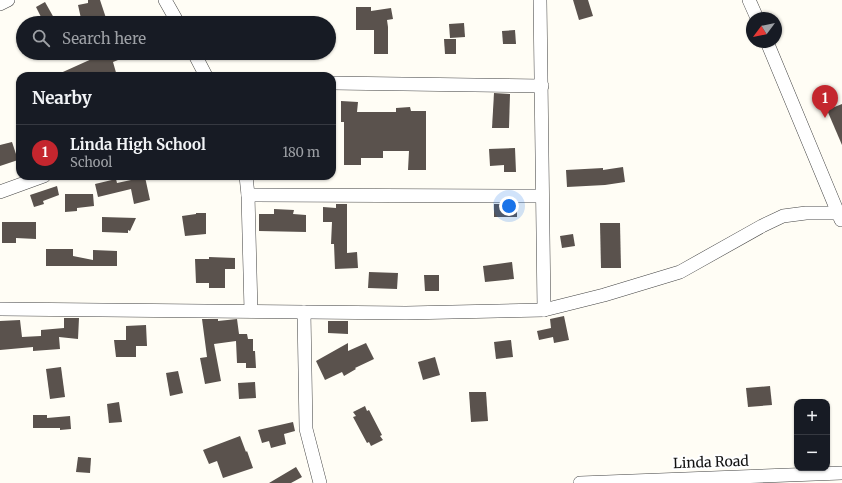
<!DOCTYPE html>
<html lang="en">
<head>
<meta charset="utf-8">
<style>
  body { margin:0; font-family:Merriweather,serif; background:#20242c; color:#f1f3f6 }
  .controls { position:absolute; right:12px; bottom:12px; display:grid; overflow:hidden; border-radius:8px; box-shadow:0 1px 3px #0004 }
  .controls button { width:36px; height:36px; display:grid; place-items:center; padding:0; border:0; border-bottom:1px solid #363941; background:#171b24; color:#f1f3f6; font:20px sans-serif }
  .compass { position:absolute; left:746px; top:12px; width:36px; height:36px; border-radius:50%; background:#171b24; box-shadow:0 1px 3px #0004; rotate:238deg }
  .you { position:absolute; left:509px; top:206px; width:14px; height:14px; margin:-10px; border:3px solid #fff; border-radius:50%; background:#1a73e8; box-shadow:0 0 0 6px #1a73e833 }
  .badge { display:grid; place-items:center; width:26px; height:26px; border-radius:50%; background:#c4262e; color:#fff; font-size:13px; font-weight:700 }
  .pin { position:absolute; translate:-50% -33px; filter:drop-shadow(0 1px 2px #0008) }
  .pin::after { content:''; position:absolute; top:21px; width:14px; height:12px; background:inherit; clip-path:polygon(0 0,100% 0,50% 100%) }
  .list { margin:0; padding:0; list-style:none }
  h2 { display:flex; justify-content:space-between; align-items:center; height:52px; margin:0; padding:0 16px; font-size:17px }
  h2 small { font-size:13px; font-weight:400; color:#9ea1a6 }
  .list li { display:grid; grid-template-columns:26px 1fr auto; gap:12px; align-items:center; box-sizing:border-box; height:56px; padding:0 16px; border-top:1px solid #363941 }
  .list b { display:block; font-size:15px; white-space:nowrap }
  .list p { margin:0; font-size:13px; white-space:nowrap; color:#9ea1a6 }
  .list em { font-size:13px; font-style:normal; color:#9ea1a6 }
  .icon { flex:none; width:22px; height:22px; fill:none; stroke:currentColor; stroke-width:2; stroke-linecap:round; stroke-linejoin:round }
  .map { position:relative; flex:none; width:842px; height:483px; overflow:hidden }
  .search { position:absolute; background:#171b24; box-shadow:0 1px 3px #0004; left:16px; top:16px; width:320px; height:44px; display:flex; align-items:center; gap:10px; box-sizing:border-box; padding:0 14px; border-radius:22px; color:#9ea1a6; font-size:15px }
  .panel { position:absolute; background:#171b24; box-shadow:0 1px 3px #0004; left:16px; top:72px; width:320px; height:108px; border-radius:12px }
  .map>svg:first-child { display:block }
</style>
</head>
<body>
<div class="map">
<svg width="842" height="483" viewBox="0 0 842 483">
  <rect width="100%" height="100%" fill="#fffdf5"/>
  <g fill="#5a524d">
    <polygon points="88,0 100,0 107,21 101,23 82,23 78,5 88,3"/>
    <polygon points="573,0 588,0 593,16 579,20"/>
    <polygon points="45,2 54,18 44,23 36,7"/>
    <polygon points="356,7 371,7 371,11 391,8 393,19 387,20 388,27 388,54 374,54 374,30 356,30"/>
    <polygon points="464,23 465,37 450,38 449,24"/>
    <polygon points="515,30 516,44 503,44 502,31"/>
    <polygon points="444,39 456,39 456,54 445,54"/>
    <polygon points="105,53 133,54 113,62 117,76 54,76"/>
    <polygon points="494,93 510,94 509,128 492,128"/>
    <polygon points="341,101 358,102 357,112 396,112 396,108 410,107 411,111 426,111 426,170 408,170 409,151 383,151 383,158 361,158 361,165 344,165 344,122 341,122"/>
    <polygon points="842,104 842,145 827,110"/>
    <polygon points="12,142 18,160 0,166 0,145"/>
    <polygon points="515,148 516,172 504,172 504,165 490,166 489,149"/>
    <polygon points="623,167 625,182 605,185 567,187 566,170 603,168 603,170"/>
    <polygon points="145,177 150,200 134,204 131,189 98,197 95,184 116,179 117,183"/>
    <polygon points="57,186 59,195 43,201 44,204 34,207 30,195"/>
    <polygon points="65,194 93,194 94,206 77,208 77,211 65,212"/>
    <polygon points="336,204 347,204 347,253 357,252 358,268 335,269 334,244 331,244 332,222 323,222 323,207 336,208"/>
    <rect x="494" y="204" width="23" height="13"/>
    <polygon points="274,209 294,210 293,214 306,215 306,232 259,231 259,214 274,214"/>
    <polygon points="196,213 206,213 206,234 185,236 182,216 196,214"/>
    <polygon points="102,217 136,218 130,231 128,230 128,233 102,232"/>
    <polygon points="2,222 36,222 36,239 16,238 16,243 2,243"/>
    <polygon points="600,223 620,223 621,268 601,268"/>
    <polygon points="573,234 575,246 562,248 560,236"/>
    <polygon points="46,249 73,249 73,256 93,260 93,250 117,251 117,266 46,266"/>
    <polygon points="209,257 235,258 235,269 225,269 225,288 209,288 209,283 196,283 195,259 209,259"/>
    <polygon points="512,262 514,279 485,282 483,266"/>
    <polygon points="369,272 398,273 397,289 368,288"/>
    <polygon points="424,275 439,275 439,291 425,291"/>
    <polygon points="564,316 569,340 554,343 553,337 539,340 537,331 551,328 550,319"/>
    <polygon points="64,318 79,318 78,339 59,337 60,349 33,351 33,347 0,350 0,321 20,320 22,337 41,336 41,330 64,328"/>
    <polygon points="202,319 218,319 218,321 237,319 239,334 247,334 248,339 253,339 253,351 255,351 256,368 246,368 246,363 237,363 236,341 214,344 221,381 205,384 200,358 207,357"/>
    <polygon points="328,321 348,321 348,334 328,333"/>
    <polygon points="146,325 147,346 136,346 136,357 116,357 114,340 126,340 126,326"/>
    <polygon points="511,340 513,357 496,359 494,342"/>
    <polygon points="348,343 348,351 366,343 374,359 355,368 356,369 344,376 342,372 325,380 316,361"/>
    <polygon points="435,357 440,375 423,380 418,362"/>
    <polygon points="61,367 65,397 50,399 46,369"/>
    <polygon points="178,371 183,393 170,396 166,373"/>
    <polygon points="255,382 256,398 239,399 238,383"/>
    <polygon points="770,386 772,405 748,407 746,388"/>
    <polygon points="469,392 486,392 488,421 471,422"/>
    <polygon points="119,402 122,422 109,423 107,404"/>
    <polygon points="365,406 367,411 369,410 382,435 380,436 383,440 371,446 369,442 367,443 353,417 356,416 353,412"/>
    <polygon points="33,415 47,415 47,418 70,416 71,429 60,430 60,428 33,428"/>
    <polygon points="293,422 295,431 284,434 286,444 271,448 269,441 262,443 258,430"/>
    <polygon points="240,436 246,452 247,451 253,468 223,478 217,461 209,464 203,450"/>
    <polygon points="78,457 91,458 90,473 76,472"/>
    <polygon points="296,467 302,477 291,483 269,483"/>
  </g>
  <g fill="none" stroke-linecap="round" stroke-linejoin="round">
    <defs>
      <g id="minor">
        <polyline points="165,0 178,23"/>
        <polyline points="749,0 757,18"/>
        <polyline points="0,4 8,0"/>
        <polyline points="767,42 841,220"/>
        <polyline points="194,53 206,76"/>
        <polyline points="332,83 542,86"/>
        <polyline points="246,176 248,195 251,311"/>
        <polyline points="0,192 44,176"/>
        <polyline points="248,195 542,196"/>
        <polyline points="0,309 406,313 544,310 540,0"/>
        <polyline points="544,310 604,295 680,272 762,226 783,216 806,213 838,213"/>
        <polyline points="304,312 306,429 320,483"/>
        <polyline points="580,483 842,473"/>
      </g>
    </defs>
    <use href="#minor" stroke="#444" stroke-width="14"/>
    <use href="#minor" stroke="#fff" stroke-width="13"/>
  </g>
  <g text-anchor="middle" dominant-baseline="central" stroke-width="4" stroke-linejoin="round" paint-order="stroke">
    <g font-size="14" fill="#111" stroke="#fff">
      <text transform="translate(711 462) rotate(-2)">Linda Road</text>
    </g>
  </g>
</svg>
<div class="controls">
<button>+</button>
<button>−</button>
</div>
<svg class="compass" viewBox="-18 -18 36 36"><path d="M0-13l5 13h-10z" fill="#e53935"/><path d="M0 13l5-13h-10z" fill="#9ea1a6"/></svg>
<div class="you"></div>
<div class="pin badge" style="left:825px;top:118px">1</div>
<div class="search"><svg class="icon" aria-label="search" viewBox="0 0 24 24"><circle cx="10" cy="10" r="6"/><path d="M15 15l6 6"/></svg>Search here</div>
<section class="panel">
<h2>Nearby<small></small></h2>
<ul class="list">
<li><span class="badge">1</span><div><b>Linda High School</b><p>School</p></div><em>180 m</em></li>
</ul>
</section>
</div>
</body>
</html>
